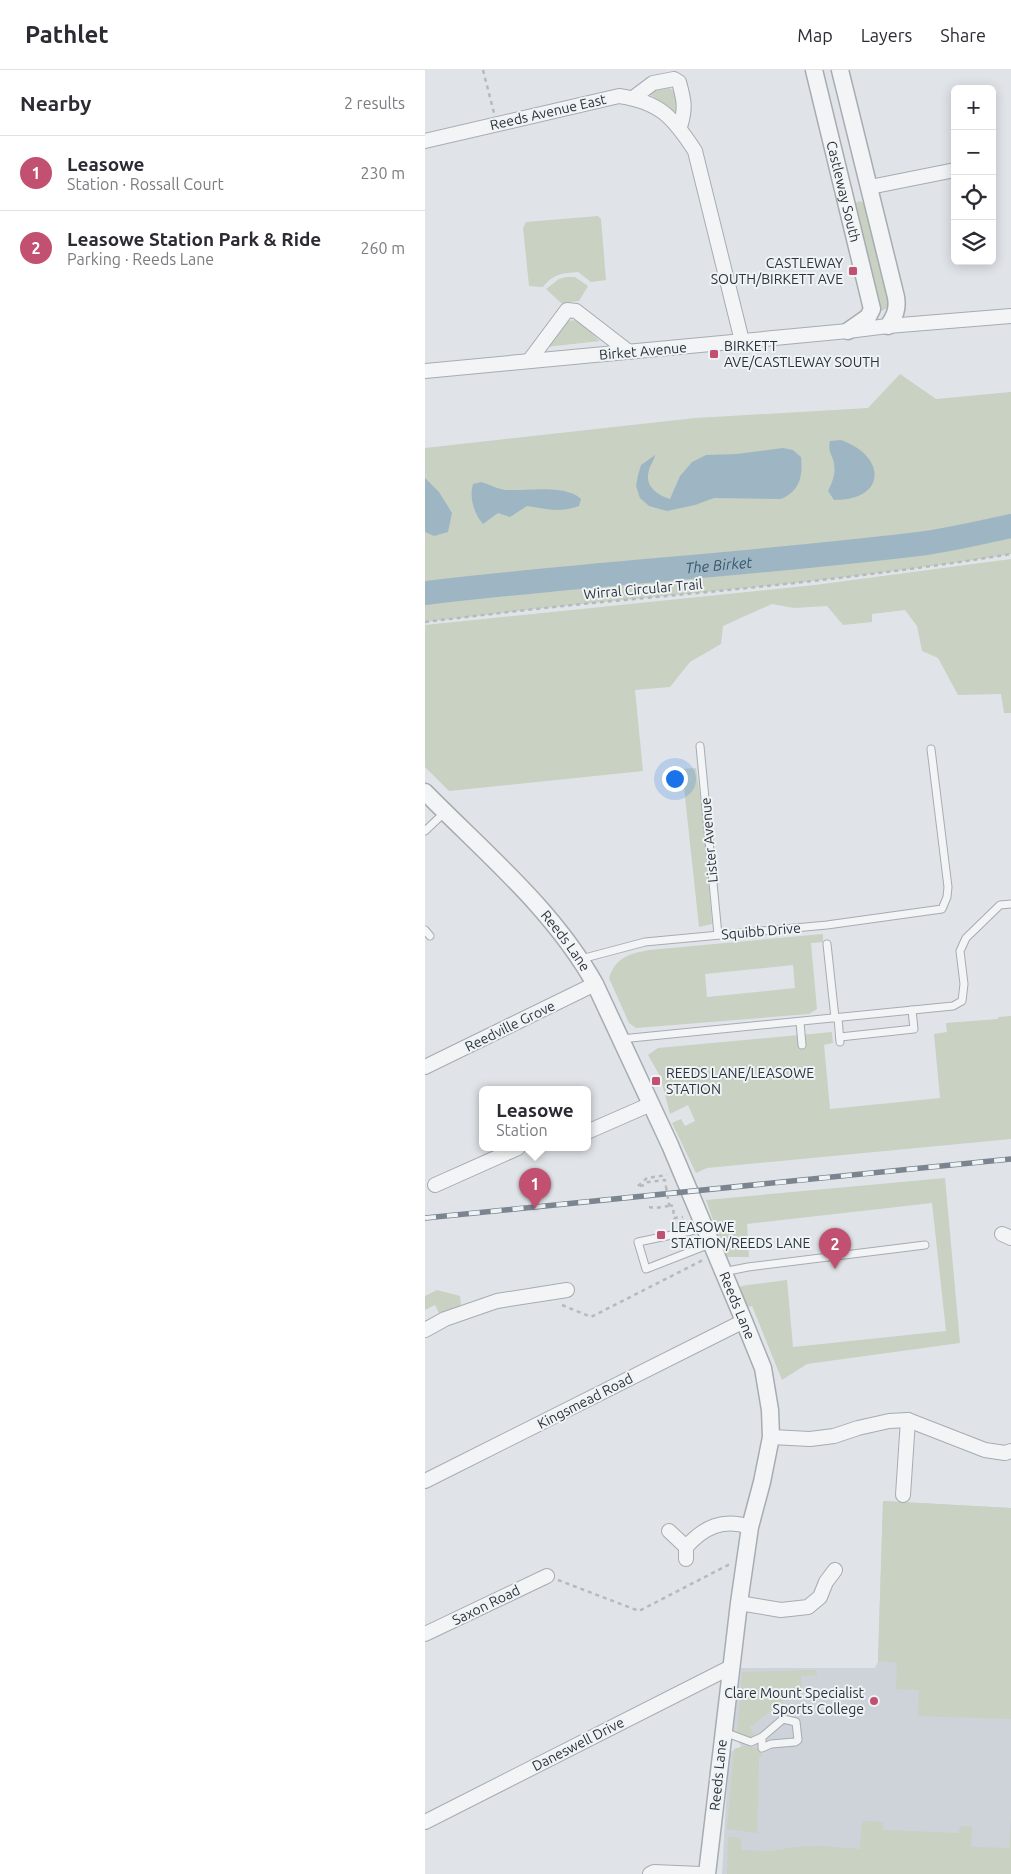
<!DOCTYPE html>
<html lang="en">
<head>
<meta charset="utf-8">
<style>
  body { margin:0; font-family:Ubuntu,sans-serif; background:#f7f7f7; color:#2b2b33 }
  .controls { position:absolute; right:15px; top:15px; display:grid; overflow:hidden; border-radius:8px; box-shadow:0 2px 12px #0003 }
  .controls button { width:45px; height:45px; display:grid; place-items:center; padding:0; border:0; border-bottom:1px solid #e1e1e2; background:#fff; color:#2b2b33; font:25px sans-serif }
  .you { position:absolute; left:249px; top:708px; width:18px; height:18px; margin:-12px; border:4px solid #fff; border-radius:50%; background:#1a73e8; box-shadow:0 0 0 8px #1a73e833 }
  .badge { display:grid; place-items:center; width:32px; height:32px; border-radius:50%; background:#c25070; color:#fff; font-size:16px; font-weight:700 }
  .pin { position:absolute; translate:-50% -41px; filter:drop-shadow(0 1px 2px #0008) }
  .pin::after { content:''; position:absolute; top:26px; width:18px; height:15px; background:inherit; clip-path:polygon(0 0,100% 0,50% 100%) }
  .popup { position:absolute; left:54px; top:1016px; width:112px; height:65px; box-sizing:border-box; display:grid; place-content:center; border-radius:8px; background:#fff; filter:drop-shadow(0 1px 4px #0005); font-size:16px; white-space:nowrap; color:#7c7c81 }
  .popup b { font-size:19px; color:#2b2b33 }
  .popup::after { content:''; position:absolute; left:50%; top:100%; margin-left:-10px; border:10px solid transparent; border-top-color:#fff }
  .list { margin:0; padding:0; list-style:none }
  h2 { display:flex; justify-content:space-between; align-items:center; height:65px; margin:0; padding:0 20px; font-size:21px }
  h2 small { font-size:16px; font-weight:400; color:#7c7c81 }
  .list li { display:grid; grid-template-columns:32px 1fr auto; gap:15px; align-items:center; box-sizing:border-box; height:75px; padding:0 20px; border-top:1px solid #e1e1e2 }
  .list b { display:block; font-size:19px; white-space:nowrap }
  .list p { margin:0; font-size:16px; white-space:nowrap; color:#7c7c81 }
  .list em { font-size:16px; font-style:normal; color:#7c7c81 }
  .icon { flex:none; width:28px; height:28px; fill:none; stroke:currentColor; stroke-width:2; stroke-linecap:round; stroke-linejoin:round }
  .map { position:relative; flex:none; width:586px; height:1804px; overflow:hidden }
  header { display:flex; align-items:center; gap:30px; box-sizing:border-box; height:70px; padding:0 25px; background:#fff; border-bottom:1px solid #e1e1e2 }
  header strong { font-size:24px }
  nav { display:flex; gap:28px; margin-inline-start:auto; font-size:18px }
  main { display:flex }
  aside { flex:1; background:#fff }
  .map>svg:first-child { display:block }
</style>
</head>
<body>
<header>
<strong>Pathlet</strong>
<nav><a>Map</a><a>Layers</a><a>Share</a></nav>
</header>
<main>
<aside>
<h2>Nearby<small>2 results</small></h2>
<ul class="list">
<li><span class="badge">1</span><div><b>Leasowe</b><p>Station · Rossall Court</p></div><em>230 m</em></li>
<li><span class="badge">2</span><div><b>Leasowe Station Park &amp; Ride</b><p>Parking · Reeds Lane</p></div><em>260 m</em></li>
</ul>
</aside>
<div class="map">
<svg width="586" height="1804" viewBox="0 0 586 1804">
  <rect width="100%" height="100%" fill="#e0e4e8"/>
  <polygon fill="#ced3d9" points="458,1431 586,1438 586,1804 297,1804 304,1682 317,1678 308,1663 316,1598 450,1598 453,1591"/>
  <g fill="#c8d1c2" fill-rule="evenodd">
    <path d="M239 15C251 20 254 27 254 40L251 43 243 36 224 24 232 17Z"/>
    <polygon points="434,131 440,133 465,237 456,241 453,236 428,135"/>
    <path d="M173 146 176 149 181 210 166 212 153 202C138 203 128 204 118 217L104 216 98 158 101 152Z"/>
    <polygon points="141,207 150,207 163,216 154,231 136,233 121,219 134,209"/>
    <polygon points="153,250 175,271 121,277 140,251"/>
    <path d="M475 304 511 329 586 322V484C458 505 328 518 199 530 133 536 66 544 0 552V378L270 348 443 338Z"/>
    <polygon points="586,489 586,643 579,643 576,624 533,625 513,588 497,581 492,556 480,540 447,544 447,552 418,555 402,536 369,538 347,534 298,556 296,574 265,592 245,617 210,620 218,701 24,721 0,697 0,555 390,515"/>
    <polygon points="271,698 277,739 287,854 274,857 257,699"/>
    <path d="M398 864V872L386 873 392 939 384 944 211 958 204 953 184 908C191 887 204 884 224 880ZM368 895 370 918 282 927 280 904Z"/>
    <polygon points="586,946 586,1069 282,1098 271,1103 247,1053 256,1049 260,1056 270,1051 263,1035 245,1044 235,1006 223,985 233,978 407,962 408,973 399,975 405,1039 515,1028 509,964 522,962 521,953 573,949 573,947"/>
    <polygon points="520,1108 535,1273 382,1294 357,1310 327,1236 323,1237 314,1217 322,1215 362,1210 368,1277 521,1261 507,1133 322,1154 324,1187 301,1187 281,1130"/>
    <polygon points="12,1220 35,1226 36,1235 15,1245 10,1235 0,1240 0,1226"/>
    <polygon points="458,1431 586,1438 586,1649 493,1646 494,1620 471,1619 472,1593 453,1591"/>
    <polygon points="391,1600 392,1605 376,1606 377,1626 372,1629 358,1631 325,1657 331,1668 323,1667 312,1662 317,1602"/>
    <polygon points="319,1676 337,1678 337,1686 334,1687 332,1763 302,1759 309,1679"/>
    <polygon points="586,1748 586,1804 302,1804 303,1767 315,1768 317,1780 347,1781 369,1777 399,1776 435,1779 437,1751 458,1752 458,1760 534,1763 535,1756 547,1757 546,1777 584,1778"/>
  </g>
  <g fill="#9eb6c4">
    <path d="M416 370C460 385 464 430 409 430L403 421C407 413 411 404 409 394 408 385 402 381 405 371Z"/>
    <path d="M358 378 368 380 376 387C378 406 375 421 356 429L289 428 270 435 242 441 224 436 215 428 211 416 213 405 216 395 230 385C229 391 225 395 224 400 219 416 232 425 245 429L255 406 267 392 281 385 312 384Z"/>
    <polygon points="0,408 14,422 27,443 23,462 9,466 0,462"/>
    <path d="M56 412C64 414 74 420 82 420 102 421 141 414 156 429L154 436C136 443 120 439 102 436L85 447 73 443 58 454C49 444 44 427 48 414Z"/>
  </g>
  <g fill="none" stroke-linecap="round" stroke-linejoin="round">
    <path stroke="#9eb6c4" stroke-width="24" id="s1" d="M0 523C166 503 334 494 501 473 529 469 558 462 586 456"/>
    <defs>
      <g id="service">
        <polyline points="275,676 293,865"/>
        <polyline points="0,761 19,743"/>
        <polyline points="0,860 5,866"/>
        <polyline points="402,874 410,948"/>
        <polyline points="156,889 220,872 402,855 517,839 522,827 523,817 506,679"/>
        <polyline points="413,948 415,972"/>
        <polyline points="375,952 377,975"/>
        <polyline points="415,967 489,959 487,940"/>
        <polyline points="196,969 528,936 537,931 539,914 535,881 541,868 575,835 586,834"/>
        <polyline points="278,1157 266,1161 213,1172 221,1199 285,1174"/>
        <polyline points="298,1202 323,1197 500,1175"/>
        <polyline points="299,1662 326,1672 337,1667 358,1649 371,1652 373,1670 370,1672 346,1674 337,1678 337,1667"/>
      </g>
      <g id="minor">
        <path d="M208 28 228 13 249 9 254 12C259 30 261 38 255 57"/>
        <path d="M0 71 194 26C235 32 248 47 270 81L317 271"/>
        <polyline points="445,117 530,100"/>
        <polyline points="104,291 142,240 151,241 204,282"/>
        <polyline points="0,301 423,261 463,256 586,246"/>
        <polyline points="0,997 170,914"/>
        <polyline points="162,1062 226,1034"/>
        <polyline points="10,1115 93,1078"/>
        <polyline points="577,1164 586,1168"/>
        <polyline points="0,1260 20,1249 72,1231 142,1220"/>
        <polyline points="346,1367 385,1369 409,1366 433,1358 464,1351 483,1350 560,1380 580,1383 586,1381"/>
        <polyline points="0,1411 319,1251"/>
        <polyline points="478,1425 483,1350"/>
        <polyline points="244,1461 261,1477"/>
        <path d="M261 1489V1477C279 1457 298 1448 325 1457"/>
        <polyline points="314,1533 356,1540 383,1537 395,1527 401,1512 410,1500"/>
        <polyline points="0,1564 122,1506"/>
        <polyline points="0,1752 306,1597"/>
        <polyline points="225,1804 229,1802 275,1804"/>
      </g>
      <g id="tertiary">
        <path id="s2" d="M389 0 447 239 443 247 423 261"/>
        <path d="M415 0 471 227C473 239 470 246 463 256"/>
        <path id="s3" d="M0 722C60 783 128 839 170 914L245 1075 319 1251 338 1298 345 1340 346 1367 337 1412 325 1457 314 1533 282 1804"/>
      </g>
    </defs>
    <use href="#service" stroke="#a6acb1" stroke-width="9"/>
    <use href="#minor" stroke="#a6acb1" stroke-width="16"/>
    <use href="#tertiary" stroke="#a6acb1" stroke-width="19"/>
    <g stroke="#b6babe" stroke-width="2.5" stroke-dasharray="4 4" stroke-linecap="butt">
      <polyline points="58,0 69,43"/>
      <path d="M0 552C66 544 133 536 199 530 328 518 458 505 586 484"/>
      <polyline points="213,1116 222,1108 242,1105"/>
      <polyline points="215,1116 220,1115 223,1112 240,1110 241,1117"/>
      <polyline points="244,1135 248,1136 249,1148 258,1147"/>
      <polyline points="224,1137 230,1138 244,1136"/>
      <polyline points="137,1235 166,1247 278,1190"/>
      <polyline points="133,1510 214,1541 305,1494"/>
    </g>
    <use href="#service" stroke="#f2f4f6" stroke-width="7"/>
    <use href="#minor" stroke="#f2f4f6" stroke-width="14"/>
    <use href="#tertiary" stroke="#f2f4f6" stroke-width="16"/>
    <defs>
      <polyline id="rail" points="0,1148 586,1089"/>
    </defs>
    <use href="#rail" stroke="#7b8590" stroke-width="5.5"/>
    <use href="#rail" stroke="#eff3f5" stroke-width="4" stroke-dasharray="11" stroke-linecap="butt"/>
    <polyline stroke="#b6babe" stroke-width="2.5" stroke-dasharray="4 4" stroke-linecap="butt" points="241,1117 244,1135"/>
  </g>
  <g fill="#c25070" stroke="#eff3f5" stroke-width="2">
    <rect x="423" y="196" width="10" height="10" rx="2.5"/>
    <rect x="284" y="279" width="10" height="10" rx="2.5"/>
    <rect x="226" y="1006" width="10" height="10" rx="2.5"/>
    <rect x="231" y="1160" width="10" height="10" rx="2.5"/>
    <circle cx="449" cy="1631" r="5"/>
  </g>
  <g text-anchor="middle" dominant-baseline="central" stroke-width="4" stroke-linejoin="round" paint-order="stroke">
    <g font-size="14" fill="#2a343d" stroke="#eff3f5">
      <text transform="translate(123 42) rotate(-13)">Reeds Avenue East</text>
      <text stroke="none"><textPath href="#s2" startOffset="125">Castleway South</textPath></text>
      <text transform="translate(218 281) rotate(-5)">Birket Avenue</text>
      <text transform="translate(218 519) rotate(-5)">Wirral Circular Trail</text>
      <text transform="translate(284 770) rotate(-95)">Lister Avenue</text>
      <text transform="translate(336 861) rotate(-5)">Squibb Drive</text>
      <text stroke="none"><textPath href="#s3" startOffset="205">Reeds Lane</textPath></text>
      <text transform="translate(85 956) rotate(-26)">Reedville Grove</text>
      <text stroke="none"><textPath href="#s3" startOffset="609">Reeds Lane</textPath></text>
      <text transform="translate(160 1331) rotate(-27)">Kingsmead Road</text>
      <text transform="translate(61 1535) rotate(-26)">Saxon Road</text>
      <text transform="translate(153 1674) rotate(-27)">Daneswell Drive</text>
      <text transform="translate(293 1705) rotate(-84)">Reeds Lane</text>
    </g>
    <g font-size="14" fill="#2a343d" stroke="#eff3f5" text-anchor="start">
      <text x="418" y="193" text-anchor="end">CASTLEWAY<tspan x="418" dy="16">SOUTH/BIRKETT AVE</tspan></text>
      <text x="299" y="276">BIRKETT<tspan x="299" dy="16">AVE/CASTLEWAY SOUTH</tspan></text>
      <text x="241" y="1003">REEDS LANE/LEASOWE<tspan x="241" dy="16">STATION</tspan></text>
      <text x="246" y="1157">LEASOWE<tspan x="246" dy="16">STATION/REEDS LANE</tspan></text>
      <text x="439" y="1623" text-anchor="end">Clare Mount Specialist<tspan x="439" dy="16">Sports College</tspan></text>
    </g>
    <g font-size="15" font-style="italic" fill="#38576e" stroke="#eff3f5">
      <text stroke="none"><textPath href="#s1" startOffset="295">The Birket</textPath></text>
    </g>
  </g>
</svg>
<div class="controls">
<button>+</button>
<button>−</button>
<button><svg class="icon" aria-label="locate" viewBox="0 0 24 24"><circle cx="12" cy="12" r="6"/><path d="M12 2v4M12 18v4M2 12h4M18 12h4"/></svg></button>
<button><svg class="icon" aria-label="layers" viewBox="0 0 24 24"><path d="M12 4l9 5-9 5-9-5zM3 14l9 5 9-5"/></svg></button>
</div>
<div class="you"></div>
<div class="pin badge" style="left:110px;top:1139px">1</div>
<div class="popup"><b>Leasowe</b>Station</div>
<div class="pin badge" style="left:410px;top:1199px">2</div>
</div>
</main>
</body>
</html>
